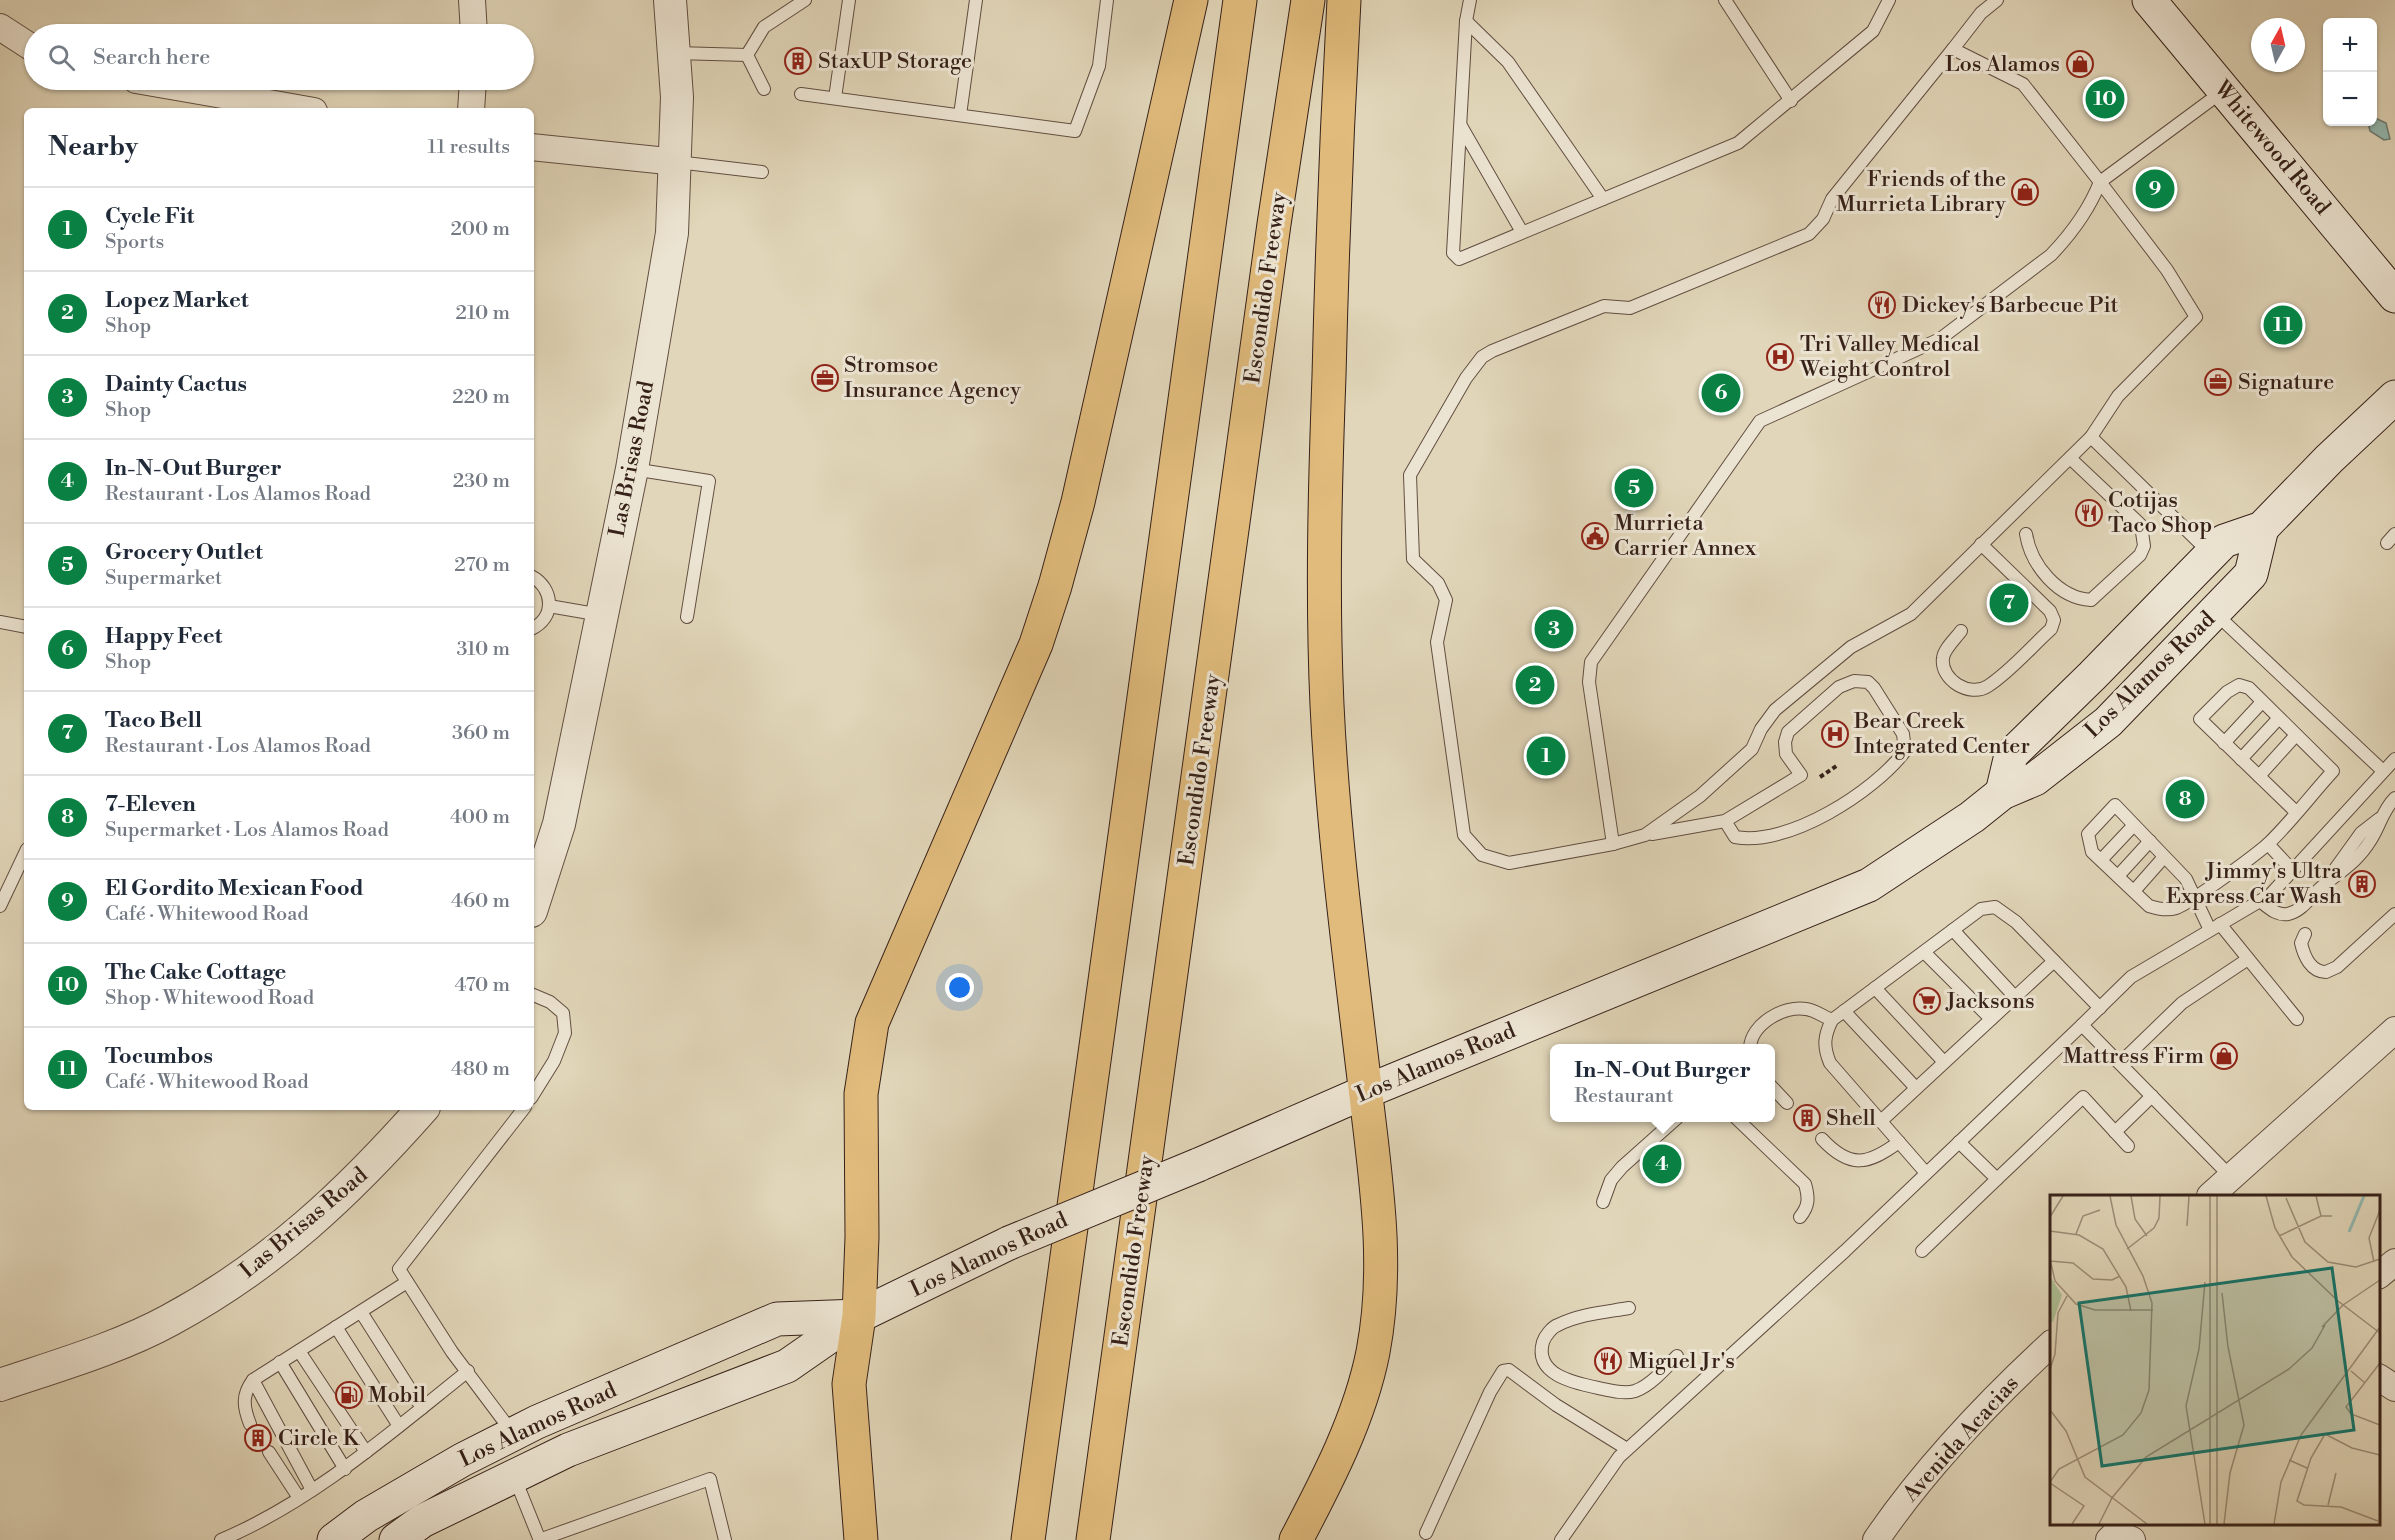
<!DOCTYPE html>
<html lang="en">
<head>
<meta charset="utf-8">
<style>
  body { margin:0; font-family:"Libre Bodoni",serif; background:#f2f2f3; color:#1f2937 }
  .controls { position:absolute; right:18px; top:18px; display:grid; overflow:hidden; border-radius:9px; box-shadow:0 2px 4px #0004 }
  .controls button { width:54px; height:54px; display:grid; place-items:center; padding:0; border:0; border-bottom:2px solid #e0e1e3; background:#fff; color:#1f2937; font:30px sans-serif }
  .compass { position:absolute; left:2251px; top:18px; width:54px; height:54px; border-radius:50%; background:#fff; box-shadow:0 2px 4px #0004; rotate:8deg }
  .you { position:absolute; left:960px; top:988px; width:21px; height:21px; margin:-15px; border:4px solid #fff; border-radius:50%; background:#1a73e8; box-shadow:0 0 0 9px #1a73e833 }
  .badge { display:grid; place-items:center; width:39px; height:39px; border-radius:50%; background:#0b8043; color:#fff; font-size:20px; font-weight:700 }
  .pin { position:absolute; translate:-50% -50%; border:3px solid #fff; box-shadow:0 2px 6px #0006 }
  .popup { position:absolute; left:1550px; top:1044px; width:225px; height:78px; box-sizing:border-box; display:grid; place-content:center; border-radius:9px; background:#fff; filter:drop-shadow(0 2px 4px #0005); font-size:20px; white-space:nowrap; color:#747a83 }
  .popup b { font-size:22px; color:#1f2937 }
  .popup::after { content:''; position:absolute; left:50%; top:100%; margin-left:-12px; border:12px solid transparent; border-top-color:#fff }
  .list { margin:0; padding:0; list-style:none }
  h2 { display:flex; justify-content:space-between; align-items:center; height:78px; margin:0; padding:0 24px; font-size:26px }
  h2 small { font-size:20px; font-weight:400; color:#747a83 }
  .list li { display:grid; grid-template-columns:39px 1fr auto; gap:18px; align-items:center; box-sizing:border-box; height:84px; padding:0 24px; border-top:2px solid #e0e1e3 }
  .list b { display:block; font-size:22px; white-space:nowrap }
  .list p { margin:0; font-size:20px; white-space:nowrap; color:#747a83 }
  .list em { font-size:20px; font-style:normal; color:#747a83 }
  .icon { flex:none; width:33px; height:33px; fill:none; stroke:currentColor; stroke-width:2; stroke-linecap:round; stroke-linejoin:round }
  .map { position:relative; flex:none; width:2395px; height:1540px; overflow:hidden }
  .search { position:absolute; background:#fff; box-shadow:0 2px 4px #0004; left:24px; top:24px; width:510px; height:66px; display:flex; align-items:center; gap:15px; box-sizing:border-box; padding:0 21px; border-radius:33px; color:#747a83; font-size:22px }
  .panel { position:absolute; background:#fff; box-shadow:0 2px 4px #0004; left:24px; top:108px; width:510px; height:1002px; border-radius:9px }
  .map>svg:first-child { display:block }
</style>
</head>
<body>
<div class="map">
<svg width="2395" height="1540" viewBox="0 0 2395 1540">
  <rect width="100%" height="100%" fill="#e1d6b9"/>
  <filter id="stains"><feTurbulence type="fractalNoise" baseFrequency=".00333" numOctaves="4"/><feColorMatrix values="0 0 0 0 .2 0 0 0 0 .09 0 0 0 0 .02 0 0 0 .5 -.17"/></filter>
  <radialGradient id="worn" r=".72"><stop offset=".6" stop-color="#630" stop-opacity="0"/><stop offset="1" stop-color="#630" stop-opacity=".3"/></radialGradient>
  <polygon fill="#94b9b1" stroke="#6e7c74" stroke-width="1.5" points="2373,117 2386,123 2390,139 2384,140 2370,131 2368,122 2372,122"/>
  <g fill="none" stroke-linecap="round" stroke-linejoin="round">
    <defs>
      <g id="service">
        <polyline points="1470,0 1466,21 1453,253 1459,259 1738,143 1873,31 1889,0"/>
        <polyline points="1725,0 1791,101"/>
        <polyline points="1997,0 1981,13 1953,49 2023,84 2100,182 2223,91"/>
        <polyline points="1466,21 1508,62 1603,199"/>
        <polyline points="676,53 747,55 764,27 805,0"/>
        <polyline points="747,55 764,89"/>
        <polyline points="801,94 1075,131 1099,66 1107,0"/>
        <polyline points="835,98 849,0"/>
        <polyline points="960,115 976,0"/>
        <polyline points="1461,126 1522,232"/>
        <polyline points="677,162 762,172"/>
        <path d="M2100 182C2089 210 2072 233 2051 255L1940 339 1760 421 1591 662 1589 682 1613 844 1645 835 1700 796 1752 749 1761 729 1775 710 1851 647 1911 614 2091 437 2210 553"/>
        <polyline points="2091,437 2118,396 2196,317 2167,270 2100,182"/>
        <polyline points="633,469 709,481 687,617"/>
        <path d="M2026 534C2031 565 2058 598 2091 600L2140 555 2144 546 2141 525 2070 458"/>
        <polyline points="2387,543 2395,534"/>
        <path d="M531 576C554 588 556 618 531 629"/>
        <polyline points="549,606 601,615"/>
        <polyline points="2215,613 2383,771"/>
        <polyline points="0,622 27,627"/>
        <path d="M1961 631C1956 638 1944 649 1943 658 1940 680 1970 698 1988 686 2011 671 2031 647 2051 629L2054 620 2050 611 1981 544"/>
        <polyline points="2224,743 2262,702"/>
        <polyline points="2241,759 2279,718"/>
        <polyline points="2259,776 2296,735"/>
        <path d="M1652 834 1725 821 1801 775 1786 754 1785 742 1788 732 1839 687 1854 681 1868 682 1874 688 1903 734 1905 751C1874 792 1788 847 1735 837L1725 821"/>
        <polyline points="1613,844 1509,863 1482,855 1464,835 1437,642 1446,600 1438,583 1413,559 1410,475 1466,378 1482,357 1492,351 1604,306 1630,308 1809,234 1823,219 1832,199 1953,49"/>
        <polyline points="2268,844 2293,871"/>
        <polyline points="2101,860 2134,825"/>
        <polyline points="2118,876 2150,841"/>
        <polyline points="2325,883 2361,833 2379,819"/>
        <polyline points="2134,891 2164,857"/>
        <path d="M2260 901C2269 908 2277 916 2288 914 2303 911 2312 894 2324 885 2341 871 2358 861 2370 841 2380 826 2382 811 2395 798"/>
        <polyline points="0,906 27,849"/>
        <polyline points="2220,924 2297,1019"/>
        <polyline points="1953,930 2015,997"/>
        <path d="M2210 930 2186 879 2115 805 2088 834 2092 852 2149 906C2158 909 2167 911 2176 908 2191 903 2254 856 2268 844 2291 822 2311 795 2333 771L2249 688 2239 685 2227 692 2200 719 2296 812"/>
        <path d="M2305 934 2301 943C2304 956 2311 972 2326 972L2337 967 2395 914"/>
        <polyline points="1924,952 1991,1019"/>
        <polyline points="1875,988 1944,1062"/>
        <polyline points="531,994 550,1002 563,1013 565,1033 554,1061 531,1098"/>
        <polyline points="1844,1011 1916,1088"/>
        <path d="M1750 1048C1751 1024 1784 1005 1806 1009 1815 1010 1824 1017 1832 1020"/>
        <polyline points="2120,1063 2182,1003 2248,959"/>
        <polyline points="1770,1085 1787,1103"/>
        <path d="M1736 1118 1805 1184C1809 1198 1809 1206 1800 1217"/>
        <polyline points="1881,1121 2054,961"/>
        <polyline points="2115,1132 2152,1096"/>
        <path d="M1822 1139C1850 1169 1868 1165 1899 1142"/>
        <polyline points="1959,1142 1997,1179 2083,1097 2128,1146"/>
        <path d="M1926 1173 1830 1063C1823 1046 1824 1036 1832 1020L1981 909 1995 907 2016 922 2100 1008"/>
        <polyline points="2231,1177 2082,1025 2131,977 2270,895 2395,759"/>
        <polyline points="1603,1202 1611,1180 1622,1167 1677,1118"/>
        <polyline points="1922,1251 1997,1179"/>
        <path d="M1629 1308C1606 1312 1579 1314 1558 1325 1552 1327 1545 1336 1543 1342 1533 1377 1580 1384 1603 1389 1612 1391 1625 1394 1635 1391 1650 1386 1666 1368 1677 1356"/>
        <polyline points="361,1312 422,1408"/>
        <polyline points="336,1327 399,1426"/>
        <polyline points="299,1351 366,1452"/>
        <polyline points="280,1362 345,1469"/>
        <path d="M250 1424C243 1406 242 1395 253 1380"/>
        <polyline points="512,1432 452,1352 399,1269 525,1107"/>
        <polyline points="269,1452 299,1498"/>
        <polyline points="514,1476 539,1538"/>
        <polyline points="312,1490 253,1380 407,1282"/>
        <polyline points="1426,1533 1490,1392 1503,1371 1509,1370 1556,1405 1627,1449"/>
        <path d="M221 1540C313 1501 390 1433 468 1371"/>
        <polyline points="539,1540 710,1479 725,1540"/>
        <polyline points="1561,1540 1619,1457 1845,1251 2082,1025"/>
      </g>
      <g id="minor">
        <polyline points="472,0 474,34"/>
        <polyline points="0,27 34,49"/>
        <polyline points="136,80 314,111"/>
        <polyline points="471,111 473,80"/>
        <polyline points="531,147 677,162"/>
        <polyline points="2210,1196 2395,1030"/>
        <polyline points="2378,1276 2395,1262"/>
        <polyline points="2378,1377 2395,1388"/>
        <path d="M1876 1540C1925 1468 1988 1402 2052 1343"/>
        <polyline points="2109,1540 2116,1533 2132,1540"/>
      </g>
      <g id="tertiary">
        <polyline points="531,911 559,824 632,469 672,233 677,97 670,0"/>
        <path d="M0 1385C56 1366 119 1348 170 1320 272 1265 348 1193 424 1107"/>
      </g>
      <g id="secondary">
        <polyline points="2149,0 2395,296"/>
        <polyline points="2002,793 2011,755 2092,676 2224,541 2262,528 2329,459 2395,397"/>
        <polyline points="1198,1165 1365,1092 1869,885 1972,817 2002,793 2035,779 2108,722 2251,574 2262,528"/>
        <polyline points="334,1540 366,1516 462,1460 537,1422 777,1319 859,1316"/>
        <polyline points="396,1540 422,1521 568,1450 787,1366 859,1316 1009,1243"/>
      </g>
      <g id="motorway">
        <polyline points="861,1540 849,1384 859,1316 862,1237 861,1094 872,1023 1036,644 1055,586 1078,502 1191,0"/>
        <polyline points="1028,1540 1240,0"/>
        <polyline points="1093,1540 1274,224 1308,0"/>
        <path d="M1296 1540C1327 1481 1360 1418 1373 1352 1390 1263 1375 1176 1365 1087 1350 960 1333 832 1327 705 1322 595 1325 486 1329 376 1332 250 1337 125 1344 0"/>
      </g>
    </defs>
    <use href="#service" stroke="#614e41" stroke-width="14"/>
    <use href="#minor" stroke="#614e41" stroke-width="28"/>
    <use href="#tertiary" stroke="#614e41" stroke-width="34"/>
    <use href="#secondary" stroke="#362119" stroke-width="35"/>
    <use href="#motorway" stroke="#362119" stroke-width="35"/>
    <polyline stroke="#362119" stroke-width="4" stroke-dasharray="4.5 3" stroke-linecap="butt" points="1820,777 1838,765"/>
    <use href="#service" stroke="#ece4d2" stroke-width="12"/>
    <use href="#minor" stroke="#ece4d2" stroke-width="26"/>
    <use href="#tertiary" stroke="#ece4d2" stroke-width="32"/>
    <use href="#secondary" stroke="#ece4d2" stroke-width="33"/>
    <use href="#motorway" stroke="#e0bb7c" stroke-width="33"/>
    <defs>
      <polyline id="secondary-bridge" points="1009,1243 1198,1165"/>
    </defs>
    <use href="#secondary-bridge" stroke="#362119" stroke-width="35" stroke-linecap="butt"/>
    <use href="#secondary-bridge" stroke="#ece4d2" stroke-width="33"/>
  </g>
  <defs>
    <symbol id="building-ring" viewBox="-11 -11 22 22"><circle r="9.5" fill="#ece4d2" stroke="#8f2418" stroke-width="1.5"/><path d="M-4-6H4V6H1V3H-1V6H-4ZM-2.5-4.3h1.7v1.8h-1.7ZM.8-4.3h1.7v1.8H.8ZM-2.5-1h1.7V.8h-1.7ZM.8-1h1.7V.8H.8Z" fill="#8f2418"/></symbol>
    <symbol id="shop-ring" viewBox="-11 -11 22 22"><circle r="9.5" fill="#ece4d2" stroke="#8f2418" stroke-width="1.5"/><path d="M-5-2.5h2.3a2.7 3.5 0 0 1 5.4 0H5L5.5 6h-11ZM-1.5-2.5h3a1.5 2.3 0 0 0-3 0Z" fill="#8f2418"/></symbol>
    <symbol id="restaurant-ring" viewBox="-11 -11 22 22"><circle r="9.5" fill="#ece4d2" stroke="#8f2418" stroke-width="1.5"/><path d="M-5-6h1v4h1v-4h1v4h1v-4h1v5L-1.5 .5V6h-2V.5L-5-1ZM5-6V6H3V1.5H1.5Q1.5-4 5-6Z" fill="#8f2418"/></symbol>
    <symbol id="hospital-ring" viewBox="-11 -11 22 22"><circle r="9.5" fill="#ece4d2" stroke="#8f2418" stroke-width="1.5"/><path d="M-5-5h3v3.5h4V-5h3V5h-3V1.5h-4V5h-3Z" fill="#8f2418"/></symbol>
    <symbol id="office-ring" viewBox="-11 -11 22 22"><circle r="9.5" fill="#ece4d2" stroke="#8f2418" stroke-width="1.5"/><path d="M-6-3h4V-5.5h4V-3h4V5H-6ZM-1-4.5V-3h2v-1.5ZM-6 0V1H6V0Z" fill="#8f2418"/></symbol>
    <symbol id="civic-ring" viewBox="-11 -11 22 22"><circle r="9.5" fill="#ece4d2" stroke="#8f2418" stroke-width="1.5"/><path d="M-.6-6.5H3V-4.5H.6V-3L4-1V1h2V6H-6V1h2V-1L-.6-3ZM-1.2 2.5V6h2.4V2.5Z" fill="#8f2418"/></symbol>
    <symbol id="supermarket-ring" viewBox="-11 -11 22 22"><circle r="9.5" fill="#ece4d2" stroke="#8f2418" stroke-width="1.5"/><path d="M-6-5.5h2.5l.6 2H6L4.5 2H-2.5L-4.4-4H-6ZM-1.5 3.2a1.3 1.3 0 1 0 .1 0ZM3 3.2a1.3 1.3 0 1 0 .1 0Z" fill="#8f2418"/></symbol>
    <symbol id="fuel-ring" viewBox="-11 -11 22 22"><circle r="9.5" fill="#ece4d2" stroke="#8f2418" stroke-width="1.5"/><path d="M-5.5-6h7V0h2V4h1.3V-2.5L3-4.5l.8-.8L6-3V5H2.5V1h-1V6h-7ZM-4.2-4.7v3.2H.2V-4.7Z" fill="#8f2418"/></symbol>
  </defs>
  <g fill-rule="evenodd">
    <use href="#building-ring" x="783" y="46" width="30" height="30"/>
    <use href="#shop-ring" x="2065" y="49" width="30" height="30"/>
    <use href="#shop-ring" x="2010" y="177" width="30" height="30"/>
    <use href="#restaurant-ring" x="1867" y="290" width="30" height="30"/>
    <use href="#hospital-ring" x="1765" y="342" width="30" height="30"/>
    <use href="#office-ring" x="810" y="363" width="30" height="30"/>
    <use href="#office-ring" x="2203" y="367" width="30" height="30"/>
    <use href="#restaurant-ring" x="2074" y="498" width="30" height="30"/>
    <use href="#civic-ring" x="1580" y="521" width="30" height="30"/>
    <use href="#hospital-ring" x="1820" y="719" width="30" height="30"/>
    <use href="#building-ring" x="2347" y="869" width="30" height="30"/>
    <use href="#supermarket-ring" x="1912" y="986" width="30" height="30"/>
    <use href="#shop-ring" x="2209" y="1041" width="30" height="30"/>
    <use href="#building-ring" x="1792" y="1103" width="30" height="30"/>
    <use href="#restaurant-ring" x="1593" y="1346" width="30" height="30"/>
    <use href="#fuel-ring" x="334" y="1380" width="30" height="30"/>
    <use href="#building-ring" x="243" y="1423" width="30" height="30"/>
  </g>
  <g text-anchor="middle" dominant-baseline="central" stroke-width="6" stroke-linejoin="round" paint-order="stroke">
    <g font-size="22" fill="#362119" stroke="#ece4d2" text-anchor="start">
      <text x="818" y="61">StaxUP Storage</text>
      <text x="2060" y="64" text-anchor="end">Los Alamos</text>
      <text x="2006" y="179" text-anchor="end">Friends of the<tspan x="2006" dy="25">Murrieta Library</tspan></text>
      <text x="1902" y="305">Dickey's Barbecue Pit</text>
      <text x="1800" y="344">Tri Valley Medical<tspan x="1800" dy="25">Weight Control</tspan></text>
      <text x="844" y="365">Stromsoe<tspan x="844" dy="25">Insurance Agency</tspan></text>
      <text x="2238" y="382">Signature</text>
      <text x="2108" y="500">Cotijas<tspan x="2108" dy="25">Taco Shop</tspan></text>
      <text x="1614" y="523">Murrieta<tspan x="1614" dy="25">Carrier Annex</tspan></text>
      <text x="1854" y="721">Bear Creek<tspan x="1854" dy="25">Integrated Center</tspan></text>
      <text x="2342" y="871" text-anchor="end">Jimmy's Ultra<tspan x="2342" dy="25">Express Car Wash</tspan></text>
      <text x="1946" y="1001">Jacksons</text>
      <text x="2204" y="1056" text-anchor="end">Mattress Firm</text>
      <text x="1826" y="1118">Shell</text>
      <text x="1628" y="1361">Miguel Jr's</text>
      <text x="368" y="1395">Mobil</text>
      <text x="278" y="1438">Circle K</text>
    </g>
    <g font-size="22" fill="#362119" stroke="#ece4d2">
      <text transform="translate(2272 148) rotate(50)">Whitewood Road</text>
      <text transform="translate(1266 288) rotate(-82)">Escondido Freeway</text>
      <text transform="translate(632 459) rotate(-79)">Las Brisas Road</text>
      <text transform="translate(2150 675) rotate(-44)">Los Alamos Road</text>
      <text transform="translate(1200 770) rotate(-82)">Escondido Freeway</text>
      <text transform="translate(1436 1063) rotate(-23)">Los Alamos Road</text>
      <text transform="translate(304 1223) rotate(-40)">Las Brisas Road</text>
      <text transform="translate(1134 1251) rotate(-82)">Escondido Freeway</text>
      <text transform="translate(989 1255) rotate(-25)">Los Alamos Road</text>
      <text transform="translate(538 1425) rotate(-25)">Los Alamos Road</text>
      <text transform="translate(1961 1439) rotate(-48)">Avenida Acacias</text>
    </g>
  </g>
  <g transform="translate(2050 1195)">
    <rect width="330" height="330" fill="#e1d6b9"/>
    <path d="M0 81 12 100 3 127H0Z" fill="#acbf94"/>
    <path fill="none" stroke="#94b9b1" stroke-width="3" d="M299 37 314 1"/>
    <path fill="none" stroke="#9d8e79" stroke-width="1.5" d="M81 1 85 24 97 41M160 1V329M216 1 225 33 242 62 288 106 330 138M266 1 271 21M236 3 255 47 278 67 306 72 330 64M0 22 13 1M137 31 139 1M0 36 29 40 53 54 76 92 81 116M26 39 33 21 50 15M229 41 271 21H282M77 54 104 33 109 23 110 1M0 64 5 86 26 109 45 115H103M0 66 23 68 43 84 62 85 70 81M324 67 319 43 330 15M172 98 178 152 194 230 180 278 174 329M293 110 330 85M272 132 293 110M330 168 296 212 301 219 330 230M0 174 5 159 8 118 17 101M301 176 315 188M0 215 16 236 35 282 97 329M239 265 257 273M0 287 9 274 73 240 91 218 99 195 102 108 93 81 66 30 60 1M0 288 34 311 22 329M61 304 96 262 239 174 262 153 275 130M278 310 286 278M328 326 291 312 254 310 247 306 261 263 275 239 302 253 330 260M49 329 63 301M155 329 136 211 149 154 155 87M167 329V1M224 329 231 287 251 240 330 132"/>
    <path fill="#0f766e" fill-opacity="0.15" stroke="#0f766e" stroke-width="3" d="M282 73 304 235 52 271 29 108Z"/>
    <rect width="330" height="330" fill="none" stroke="#362119" stroke-width="3"/>
  </g>
  <rect width="100%" height="100%" filter="url(#stains)"/>
  <rect width="100%" height="100%" fill="url(#worn)"/>
</svg>
<div class="controls">
<button>+</button>
<button>−</button>
</div>
<svg class="compass" viewBox="-18 -18 36 36"><path d="M0-13l5 13h-10z" fill="#e53935"/><path d="M0 13l5-13h-10z" fill="#747a83"/></svg>
<div class="you"></div>
<div class="pin badge" style="left:1546px;top:756px">1</div>
<div class="pin badge" style="left:1535px;top:685px">2</div>
<div class="pin badge" style="left:1554px;top:629px">3</div>
<div class="pin badge" style="left:1662px;top:1164px">4</div>
<div class="popup"><b>In-N-Out Burger</b>Restaurant</div>
<div class="pin badge" style="left:1634px;top:488px">5</div>
<div class="pin badge" style="left:1721px;top:393px">6</div>
<div class="pin badge" style="left:2009px;top:603px">7</div>
<div class="pin badge" style="left:2185px;top:799px">8</div>
<div class="pin badge" style="left:2155px;top:189px">9</div>
<div class="pin badge" style="left:2105px;top:99px">10</div>
<div class="pin badge" style="left:2283px;top:325px">11</div>
<div class="search"><svg class="icon" aria-label="search" viewBox="0 0 24 24"><circle cx="10" cy="10" r="6"/><path d="M15 15l6 6"/></svg>Search here</div>
<section class="panel">
<h2>Nearby<small>11 results</small></h2>
<ul class="list">
<li><span class="badge">1</span><div><b>Cycle Fit</b><p>Sports</p></div><em>200 m</em></li>
<li><span class="badge">2</span><div><b>Lopez Market</b><p>Shop</p></div><em>210 m</em></li>
<li><span class="badge">3</span><div><b>Dainty Cactus</b><p>Shop</p></div><em>220 m</em></li>
<li><span class="badge">4</span><div><b>In-N-Out Burger</b><p>Restaurant · Los Alamos Road</p></div><em>230 m</em></li>
<li><span class="badge">5</span><div><b>Grocery Outlet</b><p>Supermarket</p></div><em>270 m</em></li>
<li><span class="badge">6</span><div><b>Happy Feet</b><p>Shop</p></div><em>310 m</em></li>
<li><span class="badge">7</span><div><b>Taco Bell</b><p>Restaurant · Los Alamos Road</p></div><em>360 m</em></li>
<li><span class="badge">8</span><div><b>7-Eleven</b><p>Supermarket · Los Alamos Road</p></div><em>400 m</em></li>
<li><span class="badge">9</span><div><b>El Gordito Mexican Food</b><p>Café · Whitewood Road</p></div><em>460 m</em></li>
<li><span class="badge">10</span><div><b>The Cake Cottage</b><p>Shop · Whitewood Road</p></div><em>470 m</em></li>
<li><span class="badge">11</span><div><b>Tocumbos</b><p>Café · Whitewood Road</p></div><em>480 m</em></li>
</ul>
</section>
</div>
</body>
</html>
